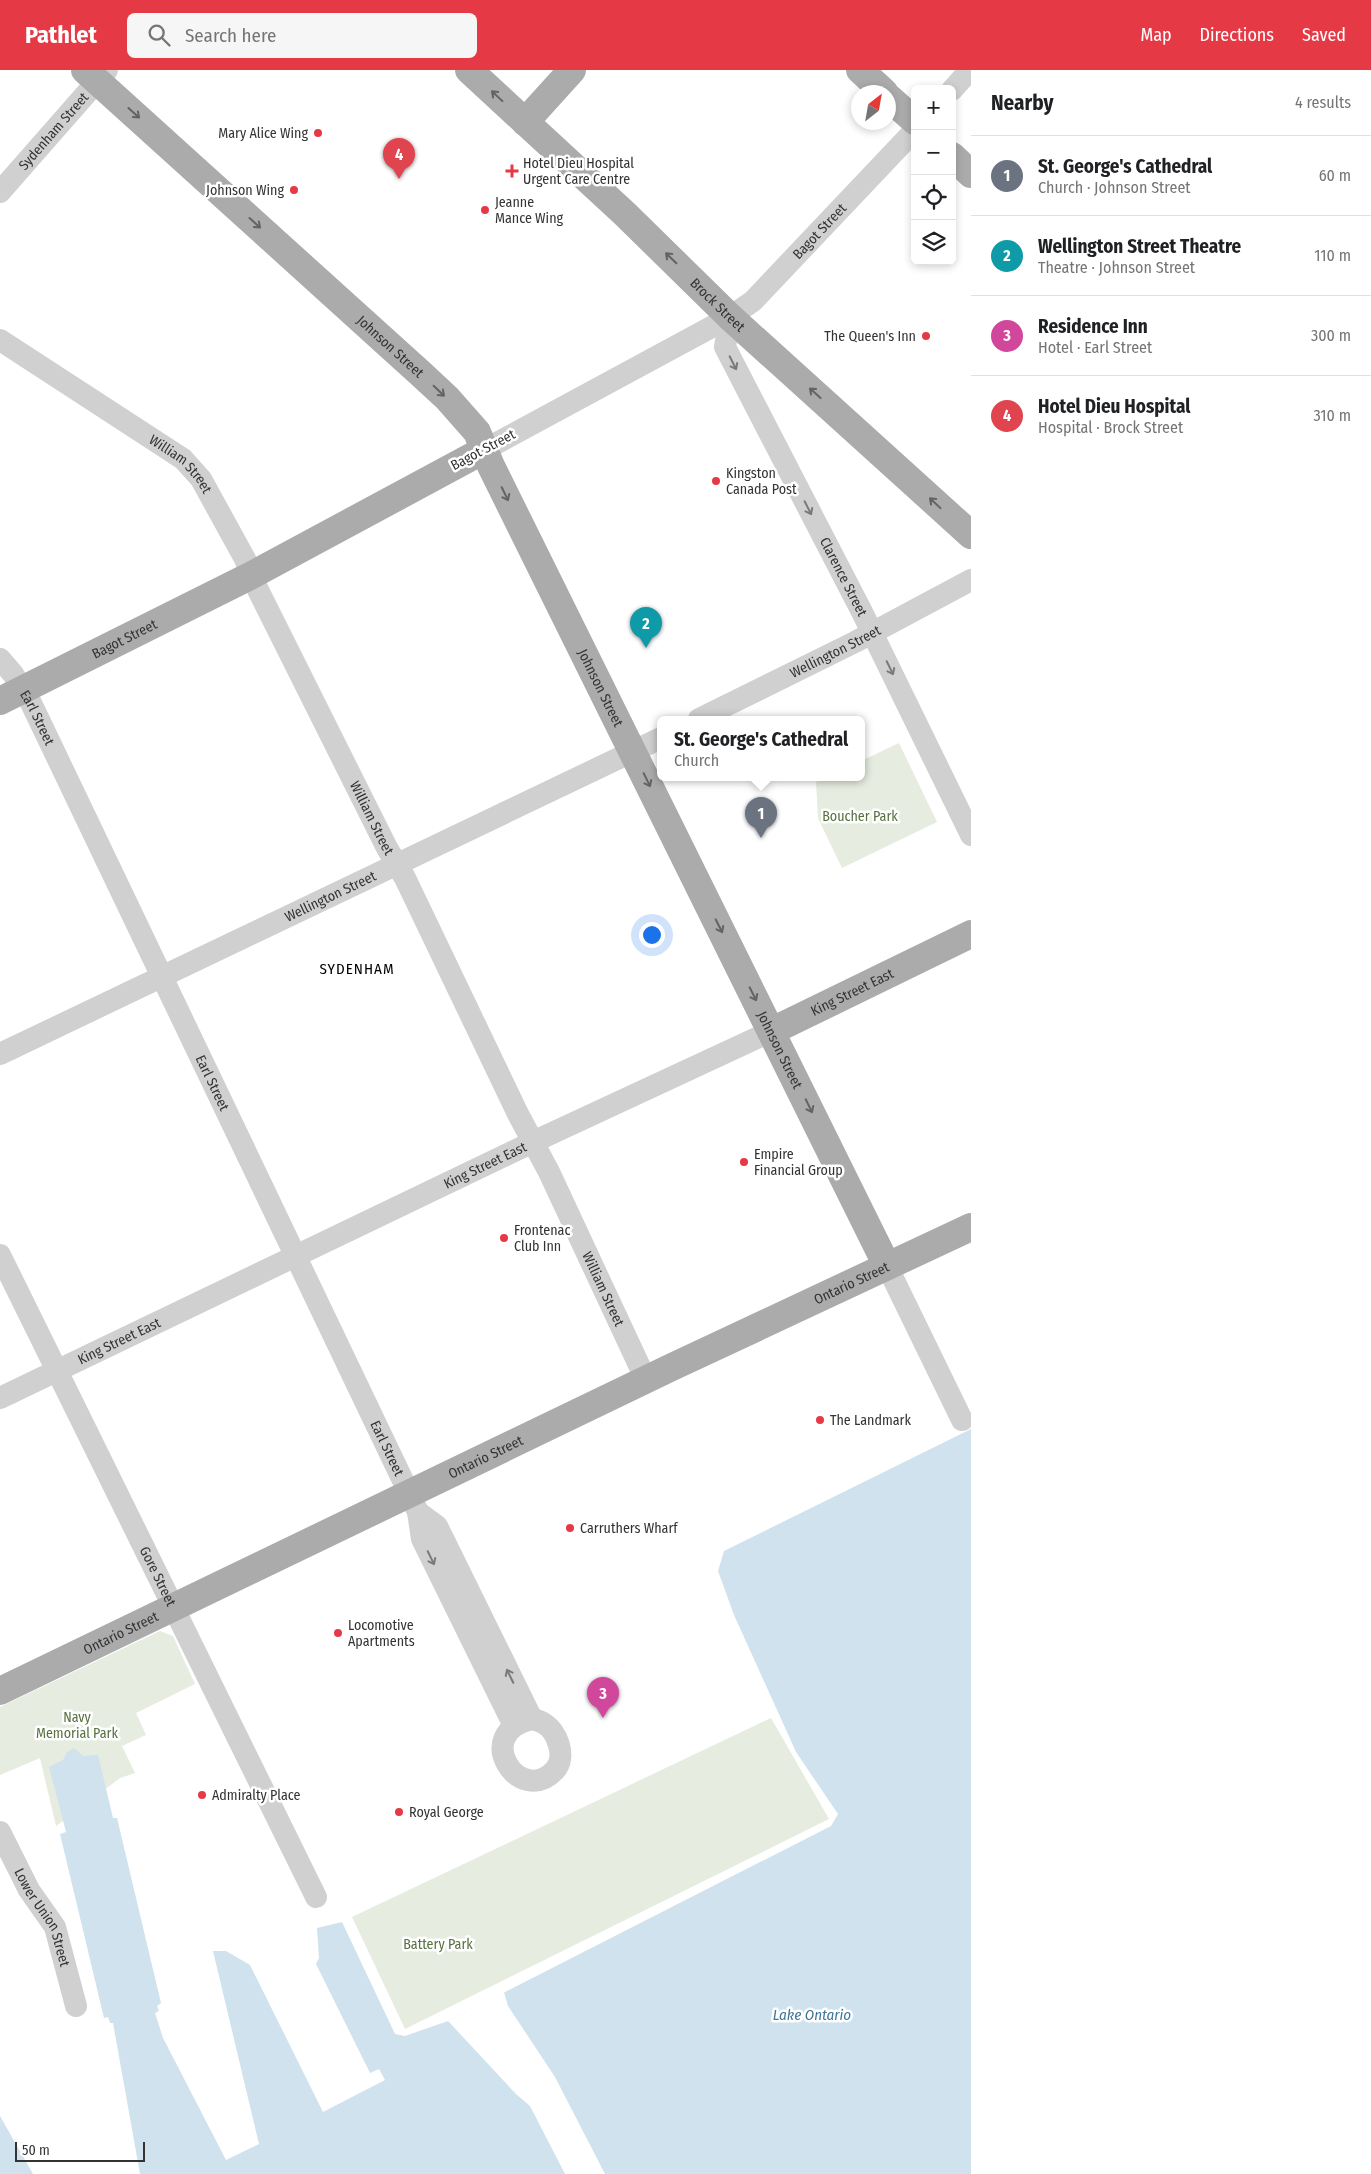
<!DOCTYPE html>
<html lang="en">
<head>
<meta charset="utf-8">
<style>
  body { margin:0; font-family:"Fira Sans Condensed",sans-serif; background:#f6f6f6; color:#202124 }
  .controls { position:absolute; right:15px; top:15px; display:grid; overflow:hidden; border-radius:8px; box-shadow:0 2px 8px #0003 }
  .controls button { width:45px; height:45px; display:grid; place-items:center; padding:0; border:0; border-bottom:1px solid #e0e0e0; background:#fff; color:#202124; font:25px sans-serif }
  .compass { position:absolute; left:851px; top:15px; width:45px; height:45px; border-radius:50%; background:#fff; box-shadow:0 2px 8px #0003; rotate:31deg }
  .scale { position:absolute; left:15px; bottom:12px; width:130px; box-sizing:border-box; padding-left:5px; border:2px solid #333; border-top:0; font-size:14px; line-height:18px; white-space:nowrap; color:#333; -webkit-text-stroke:4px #fff; paint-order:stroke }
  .you { position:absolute; left:651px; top:864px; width:18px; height:18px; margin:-12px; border:4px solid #fff; border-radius:50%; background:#1a73e8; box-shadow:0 0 0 8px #1a73e833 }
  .badge { display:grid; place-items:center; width:32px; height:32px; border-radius:50%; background:#e63946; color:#fff; font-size:16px; font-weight:700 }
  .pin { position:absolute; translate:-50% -41px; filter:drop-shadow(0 1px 2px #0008) }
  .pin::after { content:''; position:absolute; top:26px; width:18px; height:15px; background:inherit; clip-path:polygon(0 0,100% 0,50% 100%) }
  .popup { position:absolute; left:657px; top:646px; width:208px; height:65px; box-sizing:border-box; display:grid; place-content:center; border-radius:8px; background:#fff; filter:drop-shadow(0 1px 4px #0005); font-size:16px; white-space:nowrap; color:#757577 }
  .popup b { font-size:19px; color:#202124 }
  .popup::after { content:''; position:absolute; left:50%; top:100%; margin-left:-10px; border:10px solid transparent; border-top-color:#fff }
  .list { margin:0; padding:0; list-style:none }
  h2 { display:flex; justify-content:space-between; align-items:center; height:65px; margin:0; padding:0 20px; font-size:21px }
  h2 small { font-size:16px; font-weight:400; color:#757577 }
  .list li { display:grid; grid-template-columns:32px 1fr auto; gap:15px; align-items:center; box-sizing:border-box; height:80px; padding:0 20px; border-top:1px solid #e0e0e0 }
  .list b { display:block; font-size:19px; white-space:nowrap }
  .list p { margin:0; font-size:16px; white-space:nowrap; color:#757577 }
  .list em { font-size:16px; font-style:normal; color:#757577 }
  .icon { flex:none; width:28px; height:28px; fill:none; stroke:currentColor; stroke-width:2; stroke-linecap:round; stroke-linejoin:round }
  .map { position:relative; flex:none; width:971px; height:2104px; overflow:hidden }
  header { display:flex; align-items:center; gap:30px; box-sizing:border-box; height:70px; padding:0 25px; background:#e63946; color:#fff }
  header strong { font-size:24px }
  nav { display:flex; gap:28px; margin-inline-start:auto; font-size:18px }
  .search { width:350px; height:45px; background:#f6f6f6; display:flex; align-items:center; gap:12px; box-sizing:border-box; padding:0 18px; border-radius:8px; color:#757577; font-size:19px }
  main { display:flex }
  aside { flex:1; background:#fff }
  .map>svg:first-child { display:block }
</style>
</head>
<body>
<header>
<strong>Pathlet</strong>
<div class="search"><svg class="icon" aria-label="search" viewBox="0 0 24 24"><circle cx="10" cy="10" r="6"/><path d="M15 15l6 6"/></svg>Search here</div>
<nav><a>Map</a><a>Directions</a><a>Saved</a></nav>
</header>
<main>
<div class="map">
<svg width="971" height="2104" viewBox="0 0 971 2104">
  <rect width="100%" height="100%" fill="#fff"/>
  <g fill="#e6ecdf">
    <polygon points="899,673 937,752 842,798 818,748 816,712 828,707 861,707 861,691"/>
    <polygon points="160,1561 173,1566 195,1614 136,1643 146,1665 122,1676 135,1703 120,1708 56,1756 40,1688 0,1705 0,1637"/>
    <polygon points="771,1648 829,1749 405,1959 352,1847"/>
  </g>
  <g fill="#cfe2ee">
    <polygon points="971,1359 971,2104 140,2104 113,1953 110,1953 108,1947 104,1948 60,1764 66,1762 49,1697 63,1690 67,1682 74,1678 83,1686 98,1685 113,1748 117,1748 161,1933 157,1936 159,1941 155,1943 163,1968 226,2090 259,2074 213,1881 226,1881 250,1895 323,2042 385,2010 379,1999 370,2003 316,1894 319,1888 317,1858 342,1852 395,1964 405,1966 448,1951 831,1756 838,1744 796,1682 734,1545 718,1501 724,1481"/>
    <polygon points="0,2046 33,2104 0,2104"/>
  </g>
  <polygon fill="#fff" points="504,1922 508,1936 555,2007 605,2104 565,2104 530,2036 516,2024 448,1951"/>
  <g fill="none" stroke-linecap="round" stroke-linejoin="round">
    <g stroke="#d0d0d0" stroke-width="22">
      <polyline points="952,20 970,0"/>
      <path id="s1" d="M0 122 107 0"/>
      <path id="s2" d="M730 247 725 277 862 542 971 765"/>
      <path id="s3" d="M0 270 183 389 201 409 245 489 258 520 387 778 405 808 518 1044 549 1102 646 1310"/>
      <path id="s4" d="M484 380 730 247 753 231 915 60"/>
      <path id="s5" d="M0 589 13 604 31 633 418 1442 422 1469 514 1656"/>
      <path id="s6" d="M699 649 855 572 971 510"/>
      <path id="s7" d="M0 984 661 668"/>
      <path id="s8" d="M0 1185 316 1827"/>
      <polyline points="887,1196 962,1350"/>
      <path id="s9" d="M0 1328 533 1072 772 961"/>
      <polyline points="418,1442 437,1456 532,1649"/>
      <path d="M532 1649C536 1650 540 1651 543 1653 557 1660 567 1687 555 1700 520 1738 470 1663 532 1649Z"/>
      <path id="s10" d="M0 1762 29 1820 55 1857 76 1936"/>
    </g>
    <g stroke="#ababab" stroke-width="28">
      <path id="s11" d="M85 0 420 303 447 328 477 362 491 396 887 1196"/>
      <path id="s12" d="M469 0 625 144 730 247 971 465"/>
      <polyline points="860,0 884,22"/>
      <polyline points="888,27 915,51"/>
      <polyline points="525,52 572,0"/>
      <polyline points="952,86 971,104"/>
      <path id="s13" d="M0 631 252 505 484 380"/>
      <path id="s14" d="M772 961 971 864"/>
      <path id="s15" d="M0 1621 672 1297 971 1157"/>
    </g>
  </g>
  <defs><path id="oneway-shaft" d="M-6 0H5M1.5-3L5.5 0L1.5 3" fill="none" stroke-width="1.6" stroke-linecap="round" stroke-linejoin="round" transform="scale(1.25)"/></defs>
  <g stroke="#636363">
    <use href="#oneway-shaft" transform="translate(497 26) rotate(-137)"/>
    <use href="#oneway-shaft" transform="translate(134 43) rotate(42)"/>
    <use href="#oneway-shaft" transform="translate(255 153) rotate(42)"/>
    <use href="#oneway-shaft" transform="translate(671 188) rotate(-136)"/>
    <use href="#oneway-shaft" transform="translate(439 321) rotate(44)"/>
    <use href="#oneway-shaft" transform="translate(815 323) rotate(-138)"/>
    <use href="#oneway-shaft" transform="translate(505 424) rotate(64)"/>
    <use href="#oneway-shaft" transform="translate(935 433) rotate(-137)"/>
    <use href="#oneway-shaft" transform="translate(647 710) rotate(64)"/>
    <use href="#oneway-shaft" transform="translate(719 856) rotate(63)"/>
    <use href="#oneway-shaft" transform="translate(753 924) rotate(63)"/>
    <use href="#oneway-shaft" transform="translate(809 1036) rotate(64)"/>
  </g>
  <g stroke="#7a7a7a">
    <use href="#oneway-shaft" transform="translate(733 293) rotate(63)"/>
    <use href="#oneway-shaft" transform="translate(808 438) rotate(63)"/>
    <use href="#oneway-shaft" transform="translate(890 598) rotate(64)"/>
    <use href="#oneway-shaft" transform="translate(431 1488) rotate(64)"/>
    <use href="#oneway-shaft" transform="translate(510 1606) rotate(-116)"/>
  </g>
  <g fill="#e63946" stroke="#fff" stroke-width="2">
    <circle cx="318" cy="63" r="5"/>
    <path d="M509.5 93.5h5v5h5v5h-5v5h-5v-5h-5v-5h5z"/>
    <circle cx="294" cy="120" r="5"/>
    <circle cx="485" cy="140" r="5"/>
    <circle cx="926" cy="266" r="5"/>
    <circle cx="716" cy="411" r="5"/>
    <circle cx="744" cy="1092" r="5"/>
    <circle cx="504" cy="1168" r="5"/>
    <circle cx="820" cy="1350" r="5"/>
    <circle cx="570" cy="1458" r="5"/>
    <circle cx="338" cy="1563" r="5"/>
    <circle cx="202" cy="1725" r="5"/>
    <circle cx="399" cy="1742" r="5"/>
  </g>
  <g text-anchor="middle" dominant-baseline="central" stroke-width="5" stroke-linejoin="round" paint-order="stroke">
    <g font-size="14" fill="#333" stroke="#fff">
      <text stroke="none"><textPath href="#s1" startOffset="81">Sydenham Street</textPath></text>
      <text stroke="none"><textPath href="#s4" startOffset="404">Bagot Street</textPath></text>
      <text stroke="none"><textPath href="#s12" startOffset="342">Brock Street</textPath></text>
      <text stroke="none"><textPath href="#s11" startOffset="412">Johnson Street</textPath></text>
      <text transform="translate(483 380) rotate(-28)">Bagot Street</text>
      <text stroke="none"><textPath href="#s3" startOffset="220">William Street</textPath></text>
      <text stroke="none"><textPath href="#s2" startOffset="289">Clarence Street</textPath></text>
      <text stroke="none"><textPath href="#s13" startOffset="139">Bagot Street</textPath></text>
      <text stroke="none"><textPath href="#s6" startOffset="152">Wellington Street</textPath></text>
      <text stroke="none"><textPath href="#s11" startOffset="818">Johnson Street</textPath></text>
      <text stroke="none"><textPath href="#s5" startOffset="70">Earl Street</textPath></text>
      <text stroke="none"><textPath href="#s3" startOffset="625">William Street</textPath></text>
      <text stroke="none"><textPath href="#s7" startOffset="366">Wellington Street</textPath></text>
      <text stroke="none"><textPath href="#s14" startOffset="89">King Street East</textPath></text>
      <text stroke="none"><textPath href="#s11" startOffset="1222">Johnson Street</textPath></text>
      <text stroke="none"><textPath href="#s5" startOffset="475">Earl Street</textPath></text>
      <text stroke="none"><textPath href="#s9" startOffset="538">King Street East</textPath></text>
      <text stroke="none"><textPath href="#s15" startOffset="944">Ontario Street</textPath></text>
      <text stroke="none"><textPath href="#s3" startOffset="1150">William Street</textPath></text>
      <text stroke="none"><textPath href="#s9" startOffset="132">King Street East</textPath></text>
      <text stroke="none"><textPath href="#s5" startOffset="880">Earl Street</textPath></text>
      <text stroke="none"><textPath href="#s15" startOffset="539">Ontario Street</textPath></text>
      <text stroke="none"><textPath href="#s8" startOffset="358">Gore Street</textPath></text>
      <text stroke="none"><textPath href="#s15" startOffset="134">Ontario Street</textPath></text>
      <text stroke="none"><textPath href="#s10" startOffset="96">Lower Union Street</textPath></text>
    </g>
    <g font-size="14" fill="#333" stroke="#fff" text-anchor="start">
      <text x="308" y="63" text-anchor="end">Mary Alice Wing</text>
      <text x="523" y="93">Hotel Dieu Hospital<tspan x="523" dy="16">Urgent Care Centre</tspan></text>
      <text x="284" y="120" text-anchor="end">Johnson Wing</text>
      <text x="495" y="132">Jeanne<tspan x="495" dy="16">Mance Wing</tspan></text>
      <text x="916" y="266" text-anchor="end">The Queen's Inn</text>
      <text x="726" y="403">Kingston<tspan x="726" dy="16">Canada Post</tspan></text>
      <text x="754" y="1084">Empire<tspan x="754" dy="16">Financial Group</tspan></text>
      <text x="514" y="1160">Frontenac<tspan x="514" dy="16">Club Inn</tspan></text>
      <text x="830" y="1350">The Landmark</text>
      <text x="580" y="1458">Carruthers Wharf</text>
      <text x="348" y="1555">Locomotive<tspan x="348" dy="16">Apartments</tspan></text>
      <text x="212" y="1725">Admiralty Place</text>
      <text x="409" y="1742">Royal George</text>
    </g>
    <g font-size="14" fill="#56703f" stroke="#fff">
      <text x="860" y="746">Boucher Park</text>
      <text x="77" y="1647">Navy<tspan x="77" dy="16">Memorial Park</tspan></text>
      <text x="438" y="1874">Battery Park</text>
    </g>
    <g font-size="15" letter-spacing="1" fill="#000" stroke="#fff">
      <text x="357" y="899">SYDENHAM</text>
    </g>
    <g font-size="15" font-style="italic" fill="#3f7597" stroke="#fff">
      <text x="812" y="1945">Lake Ontario</text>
    </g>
  </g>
</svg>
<div class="controls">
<button>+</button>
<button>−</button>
<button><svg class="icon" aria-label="locate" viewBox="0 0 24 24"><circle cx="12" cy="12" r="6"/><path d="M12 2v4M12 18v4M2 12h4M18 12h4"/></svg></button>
<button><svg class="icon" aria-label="layers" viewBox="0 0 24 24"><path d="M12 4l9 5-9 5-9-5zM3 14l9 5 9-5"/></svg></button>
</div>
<svg class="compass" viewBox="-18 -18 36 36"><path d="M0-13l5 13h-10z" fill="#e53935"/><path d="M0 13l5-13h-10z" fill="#757577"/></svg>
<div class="scale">50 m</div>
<div class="you"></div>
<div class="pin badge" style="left:761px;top:768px;background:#6b7280">1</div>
<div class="popup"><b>St. George's Cathedral</b>Church</div>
<div class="pin badge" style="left:646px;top:578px;background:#0f9aa8">2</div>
<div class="pin badge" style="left:603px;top:1648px;background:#d1479c">3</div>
<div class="pin badge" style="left:399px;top:109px;background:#e0444e">4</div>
</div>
<aside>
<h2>Nearby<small>4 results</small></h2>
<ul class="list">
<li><span class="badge" style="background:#6b7280">1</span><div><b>St. George's Cathedral</b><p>Church · Johnson Street</p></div><em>60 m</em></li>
<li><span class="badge" style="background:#0f9aa8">2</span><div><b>Wellington Street Theatre</b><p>Theatre · Johnson Street</p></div><em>110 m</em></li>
<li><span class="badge" style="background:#d1479c">3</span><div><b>Residence Inn</b><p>Hotel · Earl Street</p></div><em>300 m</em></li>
<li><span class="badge" style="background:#e0444e">4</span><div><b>Hotel Dieu Hospital</b><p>Hospital · Brock Street</p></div><em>310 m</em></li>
</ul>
</aside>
</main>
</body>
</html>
